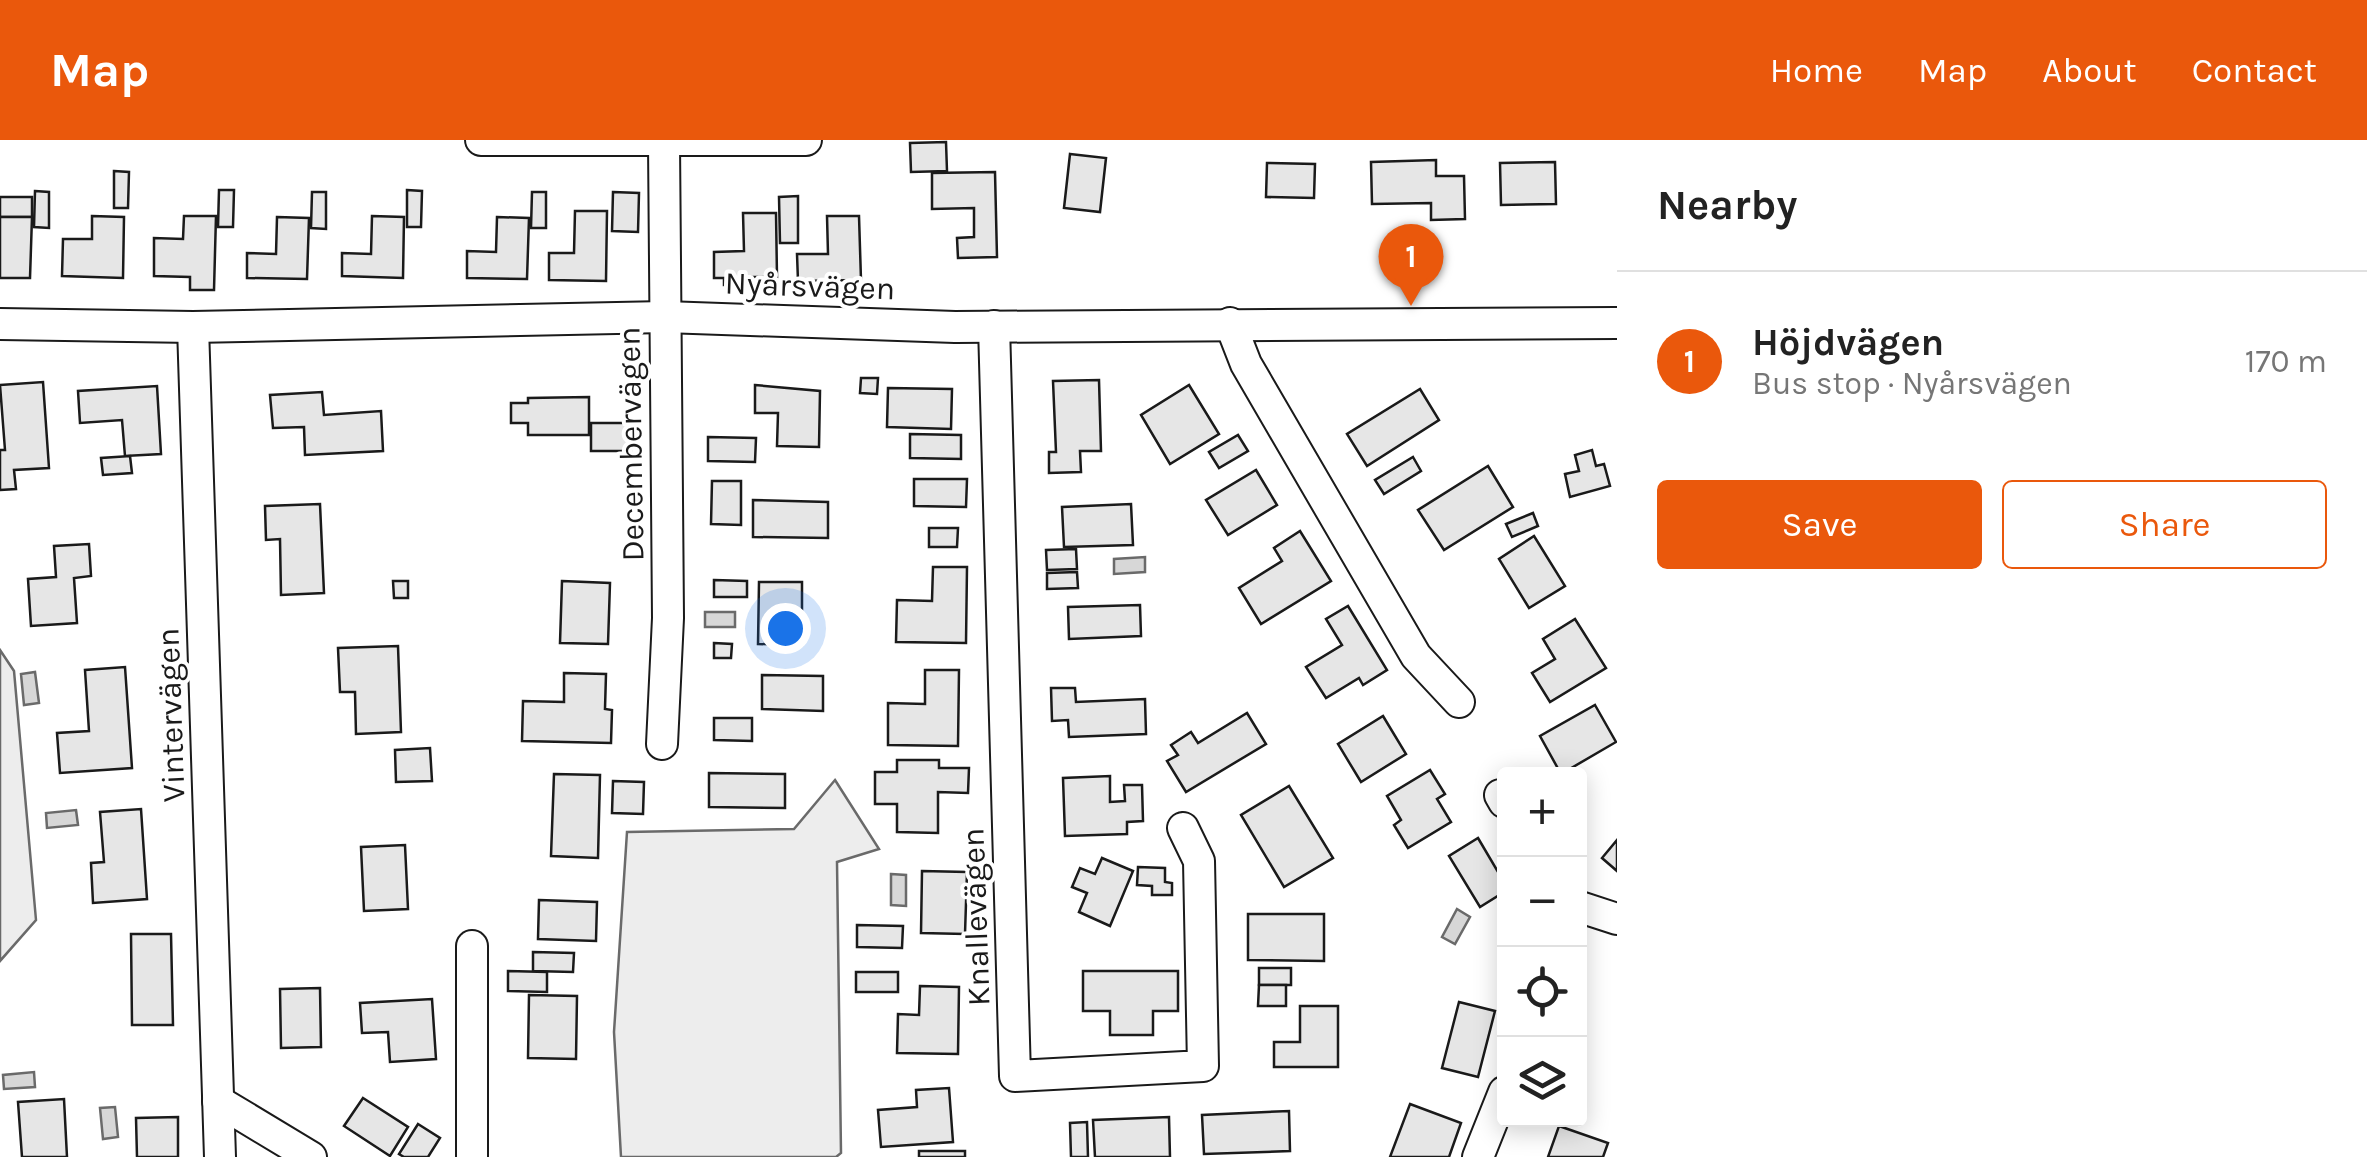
<!DOCTYPE html>
<html lang="en">
<head>
<meta charset="utf-8">
<style>
  body { margin:0; font-family:Karla,sans-serif; background:#f2f2f2; color:#222 }
  .controls { position:absolute; right:30px; bottom:30px; display:grid; overflow:hidden; border-radius:10px; box-shadow:0 5px 25px #0003 }
  .controls button { width:90px; height:90px; display:grid; place-items:center; padding:0; border:0; border-bottom:2px solid #e0e0e0; background:#fff; color:#222; font:50px sans-serif }
  .you { position:absolute; left:785px; top:488px; width:35px; height:35px; margin:-25px; border:8px solid #fff; border-radius:50%; background:#1a73e8; box-shadow:0 0 0 15px #1a73e833 }
  .badge { display:grid; place-items:center; width:65px; height:65px; border-radius:50%; background:#ea580c; color:#fff; font-size:32px; font-weight:700 }
  .pin { position:absolute; translate:-50% -82px; filter:drop-shadow(0 2px 5px #0008) }
  .pin::after { content:''; position:absolute; top:52px; width:35px; height:30px; background:inherit; clip-path:polygon(0 0,100% 0,50% 100%) }
  .list { margin:0; padding:0; list-style:none }
  h2 { display:flex; justify-content:space-between; align-items:center; height:130px; margin:0; padding:0 40px; font-size:42px }
  h2 small { font-size:32px; font-weight:400; color:#767676 }
  .list li { display:grid; grid-template-columns:65px 1fr auto; gap:30px; align-items:center; box-sizing:border-box; height:180px; padding:0 40px; border-top:2px solid #e0e0e0 }
  .list b { display:block; font-size:38px; white-space:nowrap }
  .list p { margin:0; font-size:32px; white-space:nowrap; color:#767676 }
  .list em { font-size:32px; font-style:normal; color:#767676 }
  .actions { display:flex; gap:20px; padding:30px 40px }
  .actions a { flex:1; padding:22px 0; border:2px solid #ea580c; border-radius:10px; text-align:center; font-size:35px; color:#ea580c }
  .actions .main { background:#ea580c; color:#fff }
  .icon { flex:none; width:55px; height:55px; fill:none; stroke:currentColor; stroke-width:2; stroke-linecap:round; stroke-linejoin:round }
  .map { position:relative; flex:none; width:1617px; height:1017px; overflow:hidden }
  header { display:flex; align-items:center; gap:60px; box-sizing:border-box; height:140px; padding:0 50px; background:#ea580c; color:#fff }
  header strong { font-size:48px }
  nav { display:flex; gap:55px; margin-inline-start:auto; font-size:35px }
  main { display:flex }
  aside { flex:1; background:#fff }
  .map>svg:first-child { display:block }
</style>
</head>
<body>
<header>
<strong>Map</strong>
<nav><a>Home</a><a>Map</a><a>About</a><a>Contact</a></nav>
</header>
<main>
<div class="map">
<svg width="1617" height="1017" viewBox="0 0 1617 1017">
  <rect width="100%" height="100%" fill="#fff"/>
  <g fill="#ededed" stroke="#6a6a6a" stroke-width="2.5">
    <polygon points="0,510 14,531 36,780 0,821"/>
    <polygon points="835,640 879,709 837,722 841,1013 836,1017 621,1017 614,892 627,692 794,689"/>
  </g>
  <g fill="#d7d7d7" stroke="#6a6a6a" stroke-width="2.5">
    <polygon points="1145,417 1145,432 1114,434 1114,419"/>
    <rect x="705" y="472" width="30" height="15"/>
    <polygon points="35,532 39,563 24,565 21,534"/>
    <polygon points="76,670 78,685 47,688 46,673"/>
    <polygon points="891,734 906,735 906,766 891,765"/>
    <polygon points="1457,769 1470,777 1455,804 1442,797"/>
    <polygon points="34,932 35,947 4,949 3,935"/>
    <polygon points="115,967 118,997 103,999 100,968"/>
  </g>
  <g fill="#e6e6e6" stroke="#1a1a1a" stroke-width="2.5">
    <polygon points="946,2 947,31 911,32 910,3"/>
    <polygon points="1070,14 1106,18 1100,72 1064,68"/>
    <polygon points="1436,20 1436,36 1464,36 1465,79 1431,80 1431,63 1372,64 1371,22"/>
    <polygon points="1555,22 1556,64 1501,65 1500,23"/>
    <polygon points="1267,23 1315,24 1314,58 1266,57"/>
    <polygon points="114,31 129,32 128,68 114,68"/>
    <polygon points="995,32 997,117 958,118 957,98 974,97 974,68 932,69 932,33"/>
    <polygon points="219,50 234,50 233,87 218,87"/>
    <polygon points="407,50 422,51 421,87 407,87"/>
    <polygon points="35,51 49,52 49,88 34,87"/>
    <polygon points="312,52 326,52 326,89 311,88"/>
    <polygon points="532,52 546,52 546,88 531,88"/>
    <polygon points="613,52 639,53 638,92 612,91"/>
    <polygon points="798,56 798,103 780,103 779,57"/>
    <rect x="0" y="57" width="32" height="20"/>
    <polygon points="575,71 607,71 606,141 549,140 549,113 574,113"/>
    <polygon points="743,73 776,73 777,137 746,137 746,144 724,145 724,138 714,138 714,112 744,111"/>
    <polygon points="92,76 124,77 123,138 62,136 63,99 92,99"/>
    <polygon points="184,76 216,76 214,150 190,150 190,137 154,136 154,98 183,99"/>
    <polygon points="372,76 404,77 403,138 342,136 342,113 371,114"/>
    <polygon points="827,76 859,76 861,140 798,141 797,114 828,114"/>
    <polygon points="0,77 32,77 30,138 0,138"/>
    <polygon points="277,77 309,78 307,139 247,138 247,113 276,114"/>
    <polygon points="497,77 529,78 527,139 467,138 467,111 496,112"/>
    <polygon points="861,238 878,238 877,254 860,253"/>
    <polygon points="1099,240 1101,311 1080,311 1081,332 1049,333 1049,312 1056,312 1053,241"/>
    <polygon points="43,242 49,328 14,330 16,349 0,350 0,310 5,310 0,245"/>
    <polygon points="755,245 820,251 819,307 777,306 778,273 755,273"/>
    <polygon points="1189,245 1219,294 1170,324 1141,275"/>
    <polygon points="157,246 161,314 125,316 122,280 80,283 78,251"/>
    <polygon points="888,248 952,249 951,289 887,287"/>
    <polygon points="1420,249 1439,280 1367,326 1347,294"/>
    <polygon points="322,252 324,275 381,271 383,311 305,315 304,287 273,288 270,255"/>
    <polygon points="589,257 589,295 528,295 528,283 511,283 511,263 528,263 528,258"/>
    <rect x="591" y="283" width="40" height="28"/>
    <polygon points="910,294 961,295 961,319 910,318"/>
    <polygon points="1238,295 1248,311 1219,328 1209,312"/>
    <polygon points="708,297 756,298 755,322 708,321"/>
    <polygon points="1592,310 1596,326 1604,324 1610,346 1570,357 1565,334 1579,331 1575,315"/>
    <polygon points="130,316 132,333 103,335 101,318"/>
    <polygon points="1413,317 1421,331 1384,354 1375,340"/>
    <polygon points="1488,326 1513,367 1444,410 1418,370"/>
    <polygon points="1256,330 1277,365 1228,395 1206,360"/>
    <polygon points="914,339 967,339 966,367 914,366"/>
    <polygon points="712,341 741,341 741,385 711,384"/>
    <polygon points="753,360 828,362 828,398 753,397"/>
    <polygon points="320,364 324,453 281,455 280,399 266,400 265,366"/>
    <polygon points="1131,364 1133,405 1064,407 1062,367"/>
    <polygon points="1533,373 1538,386 1512,397 1506,384"/>
    <polygon points="929,388 958,388 957,407 929,407"/>
    <polygon points="1300,391 1331,441 1261,484 1239,448 1282,421 1274,408"/>
    <polygon points="1534,396 1565,446 1529,468 1499,419"/>
    <polygon points="89,404 91,436 74,438 77,483 31,486 28,439 56,437 54,406"/>
    <polygon points="1076,409 1077,429 1047,430 1046,410"/>
    <polygon points="933,427 967,427 966,503 896,502 897,460 932,461"/>
    <polygon points="1077,432 1078,448 1047,449 1047,433"/>
    <polygon points="714,440 747,441 747,457 714,457"/>
    <polygon points="393,441 408,441 408,458 394,458"/>
    <polygon points="562,441 610,443 608,504 560,503"/>
    <polygon points="759,442 802,442 802,505 758,504"/>
    <polygon points="1140,465 1141,496 1069,499 1068,467"/>
    <polygon points="1348,466 1387,530 1363,545 1359,538 1326,558 1306,527 1342,505 1326,479"/>
    <polygon points="1575,479 1606,528 1550,562 1532,533 1555,519 1543,499"/>
    <polygon points="714,503 732,504 731,518 714,518"/>
    <polygon points="398,506 401,592 356,594 355,552 340,552 338,508"/>
    <polygon points="125,527 132,628 60,633 57,593 89,591 85,530"/>
    <polygon points="925,530 959,530 958,606 888,605 888,563 925,564"/>
    <polygon points="564,533 606,534 605,569 612,570 611,603 522,601 523,561 564,562"/>
    <polygon points="762,535 823,536 823,571 762,569"/>
    <polygon points="1051,548 1075,548 1076,562 1145,559 1146,594 1069,597 1068,580 1052,581"/>
    <polygon points="1595,565 1616,602 1561,634 1540,596"/>
    <polygon points="1247,573 1266,604 1186,652 1167,621 1178,615 1171,605 1191,592 1198,603"/>
    <polygon points="1383,576 1406,614 1361,642 1338,604"/>
    <polygon points="714,578 752,578 752,601 714,600"/>
    <polygon points="430,608 432,641 396,642 395,610"/>
    <polygon points="897,620 939,620 939,628 969,628 968,653 938,652 938,693 897,692 897,664 875,664 875,632 897,632"/>
    <polygon points="1430,630 1445,654 1437,659 1451,682 1408,708 1394,685 1401,680 1387,656"/>
    <polygon points="709,633 785,634 785,668 709,667"/>
    <polygon points="554,634 600,635 598,718 551,716"/>
    <polygon points="1110,636 1110,662 1125,661 1124,645 1142,645 1143,681 1127,682 1127,694 1065,696 1063,638"/>
    <polygon points="613,641 644,642 643,674 612,673"/>
    <polygon points="1289,646 1333,718 1284,747 1241,675"/>
    <polygon points="141,669 147,759 93,763 91,723 104,722 100,672"/>
    <polygon points="1478,698 1504,742 1504,752 1480,767 1449,716"/>
    <polygon points="1617,700 1617,731 1602,718"/>
    <polygon points="405,705 408,769 364,771 361,707"/>
    <polygon points="1102,718 1133,731 1110,786 1079,772 1087,753 1072,747 1080,728 1095,734"/>
    <polygon points="1138,727 1165,728 1165,742 1172,743 1172,755 1152,755 1152,746 1137,745"/>
    <polygon points="922,731 967,732 965,794 921,793"/>
    <polygon points="539,760 597,762 596,801 538,799"/>
    <polygon points="1248,774 1324,774 1324,821 1248,820"/>
    <polygon points="857,785 903,786 902,808 857,807"/>
    <polygon points="131,794 171,794 173,885 132,885"/>
    <polygon points="533,812 574,813 573,832 533,831"/>
    <rect x="1259" y="828" width="32" height="17"/>
    <polygon points="508,831 547,832 547,852 508,851"/>
    <polygon points="1083,831 1178,831 1178,871 1153,871 1153,895 1110,895 1110,871 1083,871"/>
    <rect x="856" y="832" width="42" height="20"/>
    <polygon points="1259,845 1286,845 1286,866 1258,866"/>
    <polygon points="920,846 959,847 958,914 897,913 898,874 919,875"/>
    <polygon points="320,848 321,907 281,908 280,849"/>
    <polygon points="529,855 577,856 576,919 528,918"/>
    <polygon points="432,859 436,919 390,922 388,892 362,893 360,863"/>
    <polygon points="1459,862 1495,871 1478,937 1442,928"/>
    <polygon points="1300,866 1338,866 1338,927 1274,927 1274,902 1300,902"/>
    <polygon points="949,948 953,1002 881,1007 878,970 917,967 916,950"/>
    <polygon points="363,958 408,987 390,1016 344,986"/>
    <polygon points="64,959 67,1017 22,1017 18,962"/>
    <polygon points="1410,964 1461,983 1449,1017 1390,1017"/>
    <polygon points="1289,971 1290,1011 1204,1014 1202,975"/>
    <polygon points="178,977 178,1017 137,1017 136,978"/>
    <polygon points="1169,977 1170,1017 1095,1017 1093,980"/>
    <polygon points="1087,982 1088,1017 1071,1017 1070,983"/>
    <polygon points="418,984 440,998 428,1017 404,1017 399,1014"/>
    <polygon points="1559,986 1608,1003 1603,1017 1548,1017"/>
    <rect x="919" y="1011" width="46" height="6"/>
  </g>
  <g fill="none" stroke-linecap="round" stroke-linejoin="round">
    <defs>
      <g id="minor">
        <polyline points="481,0 806,0"/>
        <polyline points="1230,183 1246,224 1416,516 1459,562"/>
        <polyline points="0,184 193,187 665,177 955,187 1617,183"/>
        <polyline points="994,186 1015,936 1203,926 1199,721 1183,688"/>
        <polyline points="193,187 220,1017"/>
        <polyline points="662,604 668,478 664,3"/>
        <polyline points="1500,655 1504,662"/>
        <polyline points="1580,767 1617,779"/>
        <polyline points="472,806 472,1017"/>
        <polyline points="218,961 311,1017"/>
        <polyline points="1478,1017 1504,952"/>
      </g>
    </defs>
    <use href="#minor" stroke="#1a1a1a" stroke-width="34"/>
    <use href="#minor" stroke="#fff" stroke-width="30"/>
  </g>
  <g text-anchor="middle" dominant-baseline="central" stroke-width="8" stroke-linejoin="round" paint-order="stroke">
    <g font-size="32" fill="#1a1a1a" stroke="#fff">
      <text transform="translate(810 146) rotate(2)">Nyårsvägen</text>
      <text transform="translate(631 304) rotate(-91)">Decembervägen</text>
      <text transform="translate(171 575) rotate(-92)">Vintervägen</text>
      <text transform="translate(976 777) rotate(-92)">Knallevägen</text>
    </g>
  </g>
</svg>
<div class="controls">
<button>+</button>
<button>−</button>
<button><svg class="icon" aria-label="locate" viewBox="0 0 24 24"><circle cx="12" cy="12" r="6"/><path d="M12 2v4M12 18v4M2 12h4M18 12h4"/></svg></button>
<button><svg class="icon" aria-label="layers" viewBox="0 0 24 24"><path d="M12 4l9 5-9 5-9-5zM3 14l9 5 9-5"/></svg></button>
</div>
<div class="you"></div>
<div class="pin badge" style="left:1411px;top:166px">1</div>
</div>
<aside>
<h2>Nearby<small></small></h2>
<ul class="list">
<li><span class="badge">1</span><div><b>Höjdvägen</b><p>Bus stop · Nyårsvägen</p></div><em>170 m</em></li>
</ul>
<div class="actions"><a class="main">Save</a><a>Share</a></div>
</aside>
</main>
</body>
</html>
